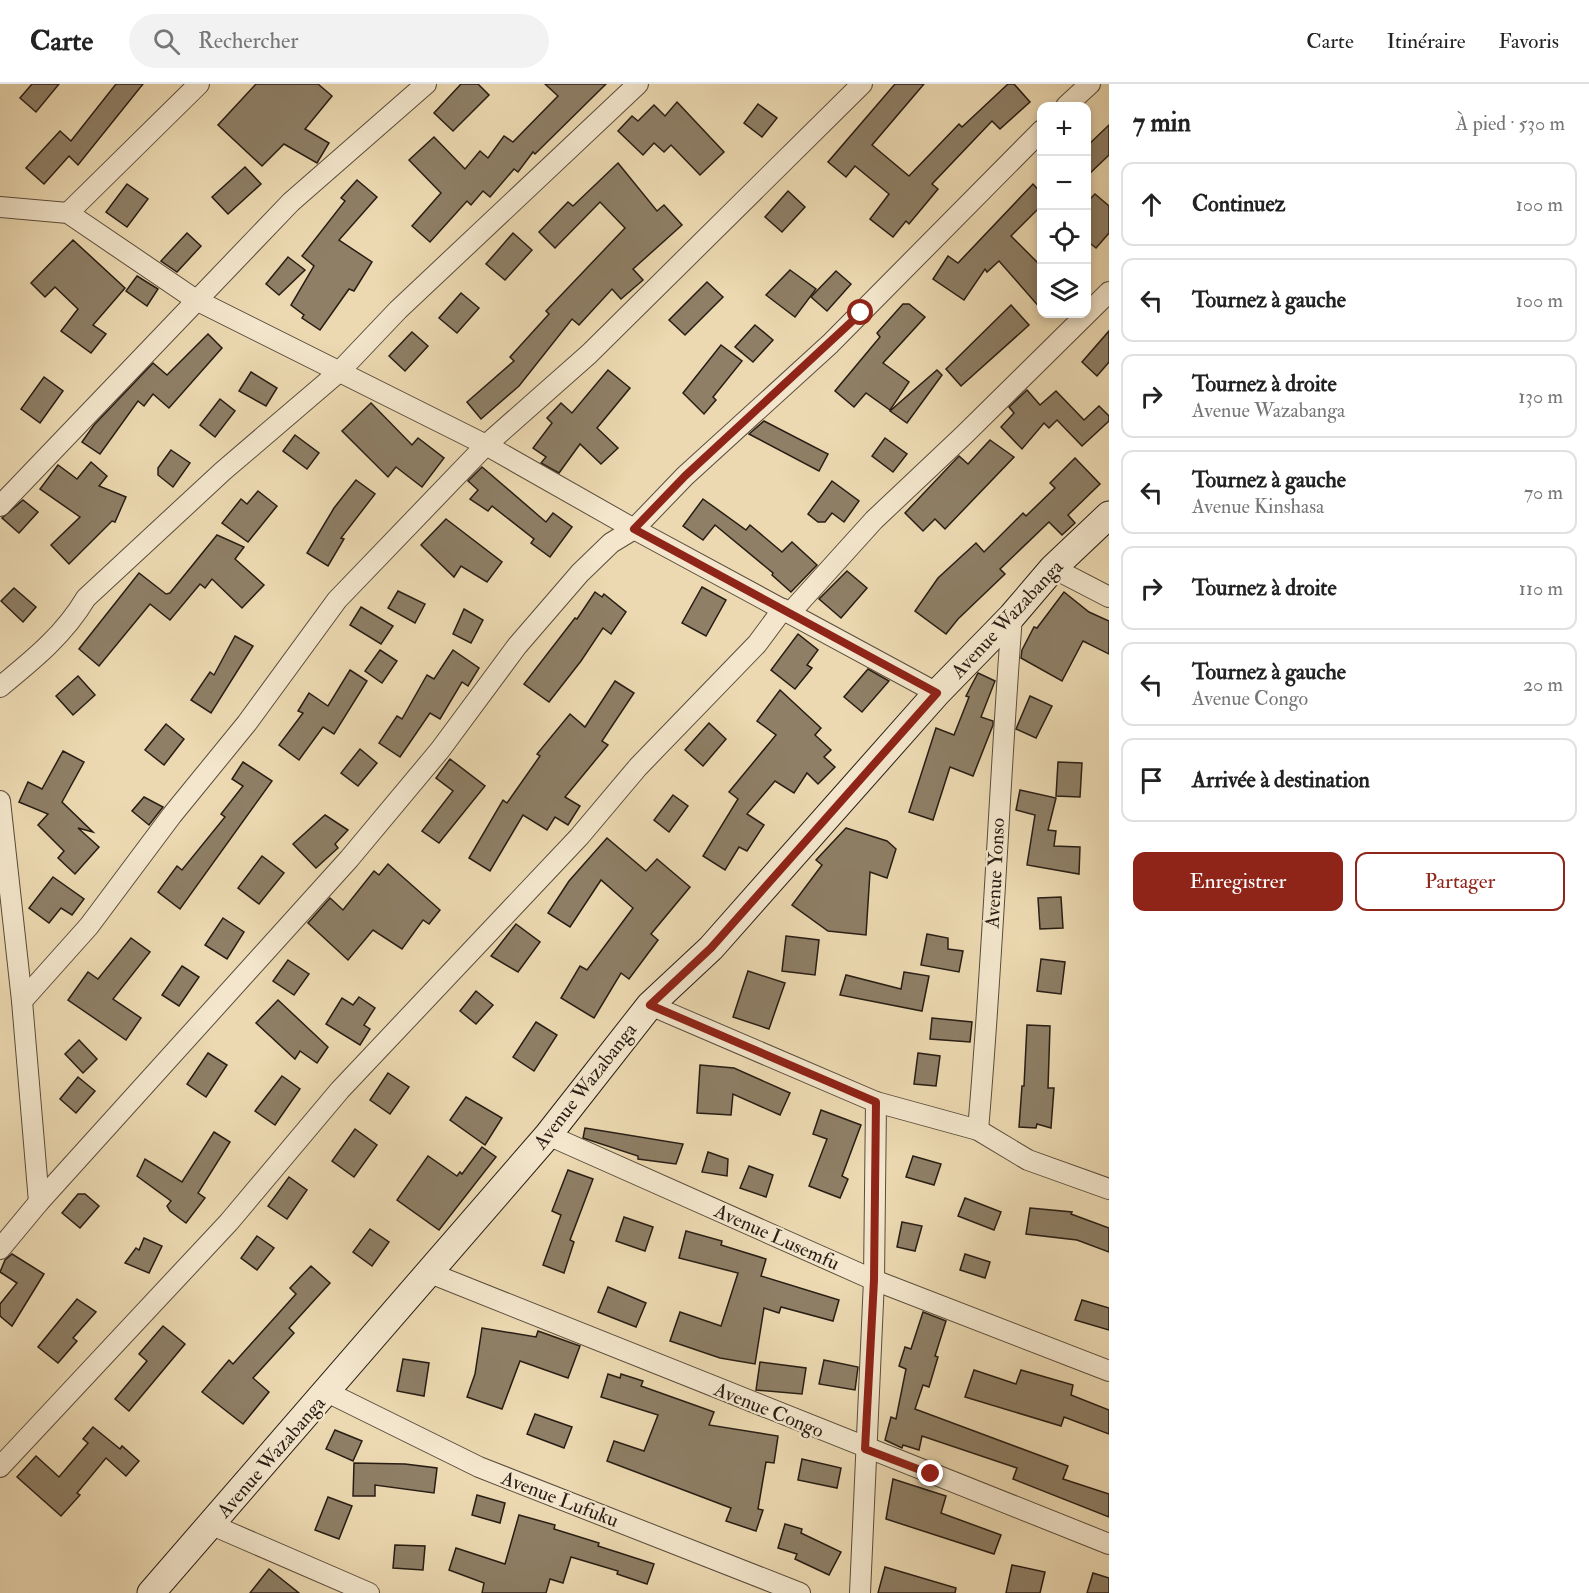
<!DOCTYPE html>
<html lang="fr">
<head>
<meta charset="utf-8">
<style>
  body { margin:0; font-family:"IM FELL Double Pica",serif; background:#f2f2f2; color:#222 }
  .controls { position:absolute; right:18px; top:18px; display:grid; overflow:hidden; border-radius:12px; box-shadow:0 3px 9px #0003 }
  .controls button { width:54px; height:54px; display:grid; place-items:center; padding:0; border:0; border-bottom:2px solid #e0e0e0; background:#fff; color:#222; font:30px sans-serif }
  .stop { position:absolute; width:18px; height:18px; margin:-14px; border:4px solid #8f2418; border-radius:50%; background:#fff }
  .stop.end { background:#8f2418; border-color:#fff; box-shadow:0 2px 6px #0008 }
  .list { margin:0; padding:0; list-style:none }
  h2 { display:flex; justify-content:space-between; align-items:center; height:78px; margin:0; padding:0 24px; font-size:26px }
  h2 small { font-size:20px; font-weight:400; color:#767676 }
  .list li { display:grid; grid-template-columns:39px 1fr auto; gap:18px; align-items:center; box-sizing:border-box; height:84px; margin:0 12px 12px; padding:0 12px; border:2px solid #e0e0e0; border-radius:12px }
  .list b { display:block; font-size:22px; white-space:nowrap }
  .list p { margin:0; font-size:20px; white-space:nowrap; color:#767676 }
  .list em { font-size:20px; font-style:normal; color:#767676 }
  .actions { display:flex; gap:12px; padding:18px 24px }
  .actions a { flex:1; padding:14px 0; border:2px solid #8f2418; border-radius:12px; text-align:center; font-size:21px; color:#8f2418 }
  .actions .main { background:#8f2418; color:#fff }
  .icon { flex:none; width:33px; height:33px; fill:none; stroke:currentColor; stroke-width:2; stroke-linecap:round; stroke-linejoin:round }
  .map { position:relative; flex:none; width:1109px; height:1509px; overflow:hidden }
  header { display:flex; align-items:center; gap:36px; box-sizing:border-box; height:84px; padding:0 30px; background:#fff; border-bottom:2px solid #e0e0e0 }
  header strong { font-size:28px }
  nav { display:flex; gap:33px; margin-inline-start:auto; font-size:21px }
  .search { width:420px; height:54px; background:#f2f2f2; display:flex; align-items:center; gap:15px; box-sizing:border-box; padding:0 21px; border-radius:33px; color:#767676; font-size:22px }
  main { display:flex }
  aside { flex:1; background:#fff }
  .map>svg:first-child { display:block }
</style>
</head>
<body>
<header>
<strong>Carte</strong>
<div class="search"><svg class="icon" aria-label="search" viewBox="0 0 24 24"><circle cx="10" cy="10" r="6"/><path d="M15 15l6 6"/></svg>Rechercher</div>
<nav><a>Carte</a><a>Itinéraire</a><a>Favoris</a></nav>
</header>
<main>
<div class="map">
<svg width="1109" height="1509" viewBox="0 0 1109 1509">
  <rect width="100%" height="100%" fill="#ecd9b1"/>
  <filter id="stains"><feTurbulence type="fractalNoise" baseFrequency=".00333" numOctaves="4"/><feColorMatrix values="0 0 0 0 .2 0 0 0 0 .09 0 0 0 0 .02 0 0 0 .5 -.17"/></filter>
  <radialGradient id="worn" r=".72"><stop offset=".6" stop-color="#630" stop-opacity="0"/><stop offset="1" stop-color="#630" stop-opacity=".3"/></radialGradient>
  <g fill="#8e7f66" stroke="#281d14" stroke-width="1.5">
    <polygon points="32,0 59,0 36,28 20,14"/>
    <polygon points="116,0 143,0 78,81 69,72 44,100 26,84 60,47 71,57"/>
    <polygon points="256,0 318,0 332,12 305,45 329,59 317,79 284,60 262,82 218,41"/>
    <polygon points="461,0 478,0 489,11 453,47 434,29"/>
    <polygon points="545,0 606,0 535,70 533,68 518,88 514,85 490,113 483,107 471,121 467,117 430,158 412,142 441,109 409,76 434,53 465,85 480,67 488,74 504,52 513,58 558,12"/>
    <polygon points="895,0 924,0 872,61 909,92 959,40 962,43 1008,0 1014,0 1030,18 1000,45 992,37 932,100 938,105 909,140 906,137 893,153 870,135 889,110 855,82 846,93 828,78"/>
    <polygon points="677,18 724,68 700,91 671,61 664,68 654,59 643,71 618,47 632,32 638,37 654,21 665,32"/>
    <polygon points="758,20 777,34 762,53 744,39"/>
    <polygon points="1109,41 1109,71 1086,93 1086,63"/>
    <polygon points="618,79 657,127 664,121 682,141 633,185 643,196 621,215 612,205 579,241 572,235 519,302 481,335 467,318 514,277 510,273 549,230 546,227 625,144 600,118 555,164 539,148 568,118 573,122"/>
    <polygon points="245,83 261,100 228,130 212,113"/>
    <polygon points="357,96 377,113 339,156 372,178 354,207 349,205 320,246 302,234 304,231 291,221 314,182 302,172 345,117 341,114"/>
    <polygon points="127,100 148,115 127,143 106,128"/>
    <polygon points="1033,100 1041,109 1041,122 1011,152 1041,182 1041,225 999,177 987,188 985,185 964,216 933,195 948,172 958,179"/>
    <polygon points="788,107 805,123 782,148 765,133"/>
    <polygon points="1095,110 1109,122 1109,149 1096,164 1086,156 1086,119"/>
    <polygon points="187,149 201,162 177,188 161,177"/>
    <polygon points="513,149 532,166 505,196 486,180"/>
    <polygon points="73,156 125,204 93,241 106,250 91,269 61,247 78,225 55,203 45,213 31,199"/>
    <polygon points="288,173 305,186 279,211 266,200"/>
    <polygon points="790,186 816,205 795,233 766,211"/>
    <polygon points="836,187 851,200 827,227 811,213"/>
    <polygon points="137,192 158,205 147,222 126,207"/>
    <polygon points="707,198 723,213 685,251 669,236"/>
    <polygon points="461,209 479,224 457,249 439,234"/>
    <polygon points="903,220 909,220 925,233 883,279 909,298 890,326 866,309 854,323 835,307 880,253 877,249"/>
    <polygon points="1011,221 1029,241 961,302 946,285"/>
    <polygon points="755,241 773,256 753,278 735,263"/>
    <polygon points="1109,247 1109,278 1097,292 1082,278"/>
    <polygon points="412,248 428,262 405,287 389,272"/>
    <polygon points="208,250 222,264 169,324 153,310 144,322 138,317 100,370 82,358 94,341 153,279 167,291"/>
    <polygon points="721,261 742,277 713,313 716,316 704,330 683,309"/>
    <polygon points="608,286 630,304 597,344 618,364 601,380 580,360 559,389 541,379 546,373 533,364 552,339 547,334 561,319 572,329"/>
    <polygon points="937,286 942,291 907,339 890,327"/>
    <polygon points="251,288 277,304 266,322 239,307"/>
    <polygon points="44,293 63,307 40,339 21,325"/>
    <polygon points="1027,306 1040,321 1056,307 1084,336 1099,322 1109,332 1109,337 1082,362 1057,336 1049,344 1044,339 1022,365 1001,343 1014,329 1009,323"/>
    <polygon points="220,315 235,327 215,353 200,341"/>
    <polygon points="371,319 412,361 418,354 444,374 422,403 396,383 388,393 342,347"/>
    <polygon points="764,337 828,370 819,387 749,350"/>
    <polygon points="295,351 319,369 307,385 283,367"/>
    <polygon points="885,354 907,370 893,388 872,372"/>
    <polygon points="990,356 1014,373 945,445 935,435 923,447 905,429 959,372 968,380"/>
    <polygon points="171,366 190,379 173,403 158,391 158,384"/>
    <polygon points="1075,374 1100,400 1068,431 1075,439 1062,451 1049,438 1000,485 1005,490 958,535 946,550 915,527 938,494 976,459 984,468 1023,429 1026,432 1055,404 1050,399"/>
    <polygon points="91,378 107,392 99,402 126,413 115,438 112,437 69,480 51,461 80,433 40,405 58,381 77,395"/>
    <polygon points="482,383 546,438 553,429 572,443 550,473 531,459 534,455 492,422 488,427 470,415 478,406 468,397"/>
    <polygon points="356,396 375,410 341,454 344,455 328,482 307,469 334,424"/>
    <polygon points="832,397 859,417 844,438 832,429 825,438 818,438 808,430"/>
    <polygon points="258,407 277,422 248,458 222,439 241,415 247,420"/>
    <polygon points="703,415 746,446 750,441 782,468 792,458 817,481 791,508 772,491 773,489 715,441 703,456 683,442"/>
    <polygon points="23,416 38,428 19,449 2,434"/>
    <polygon points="446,435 502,478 487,498 461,482 454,493 421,461"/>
    <polygon points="217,451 244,463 235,475 264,501 242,524 212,495 205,504 200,500 170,536 150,520 99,582 79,565 139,489 166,510 170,509"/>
    <polygon points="847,487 867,504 841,534 819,515"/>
    <polygon points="702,503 726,516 706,552 682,539"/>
    <polygon points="14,504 36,523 23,538 1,517"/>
    <polygon points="398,507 425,520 415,539 388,524"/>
    <polygon points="595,508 602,513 604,510 626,528 611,550 603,544 581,577 549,618 524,600 575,534 577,535"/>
    <polygon points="1064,508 1089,528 1109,537 1109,570 1083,557 1062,597 1021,574 1022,566 1034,543 1037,544"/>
    <polygon points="361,523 393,542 381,560 350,541"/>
    <polygon points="464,525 483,536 471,559 453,550"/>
    <polygon points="798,550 818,566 807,581 812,584 795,605 771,586"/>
    <polygon points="235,552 253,562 211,629 191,616 210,588 214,591"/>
    <polygon points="380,566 397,577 382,599 365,587"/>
    <polygon points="453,566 479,584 468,602 462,598 440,635 430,629 400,673 379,659 397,632 402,635 427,591 434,595"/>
    <polygon points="868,585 889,597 862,628 844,613"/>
    <polygon points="350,586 367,597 334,650 323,643 299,676 279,661 303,629 298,627 309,609 328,622"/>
    <polygon points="978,589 995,597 981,633 993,637 993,641 973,692 950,683 933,736 909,728 936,644 954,651 969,613 966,612"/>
    <polygon points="78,592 95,611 73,631 56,612"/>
    <polygon points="615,597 634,609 602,657 608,661 565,713 580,722 568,741 555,733 547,746 523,731 490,787 469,774 503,716 507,719 540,672 537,670 570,630 585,643"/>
    <polygon points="780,606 821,644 815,651 831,666 824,673 835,683 818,700 807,689 794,709 775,697 747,730 764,741 747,767 739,763 725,786 703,772 738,715 729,708 776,651 757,637"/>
    <polygon points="1030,612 1052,622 1036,654 1016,645"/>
    <polygon points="709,639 726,655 703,682 685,666"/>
    <polygon points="166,640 184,655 164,681 145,666"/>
    <polygon points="360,665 377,679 358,702 341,689"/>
    <polygon points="63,667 84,678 62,718 93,748 78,744 99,763 75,790 58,774 64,767 38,741 48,730 19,718 28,698 42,705"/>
    <polygon points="450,675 485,702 439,759 422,747 453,707 436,694"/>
    <polygon points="243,678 272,697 180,825 158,808 177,782 182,786 225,733 221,730 243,702 232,695"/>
    <polygon points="1058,678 1082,679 1080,713 1056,712"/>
    <polygon points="1020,706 1056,714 1048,746 1056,747 1054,762 1080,763 1079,790 1027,781 1035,731 1016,726"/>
    <polygon points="673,711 688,722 669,748 654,736"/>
    <polygon points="144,713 163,723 149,741 132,727"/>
    <polygon points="325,731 348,746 335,760 338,764 316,784 293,760"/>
    <polygon points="846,744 887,757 896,765 887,794 870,788 866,851 828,847 792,821 822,781 816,776"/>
    <polygon points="607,754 646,787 657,775 690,803 651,850 658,856 629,895 621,889 594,934 561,914 580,882 587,886 633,824 601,796 570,843 548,829 569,797"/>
    <polygon points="262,772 284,789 259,820 238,804"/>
    <polygon points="388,780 440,826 429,840 423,836 402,865 373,846 348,876 308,839 330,814 343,826 374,787 379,791"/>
    <polygon points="53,793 84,815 72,831 61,824 49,839 29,824"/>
    <polygon points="1061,813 1063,844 1040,845 1038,814"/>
    <polygon points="223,834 244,848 227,875 205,861"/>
    <polygon points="516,840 540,858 518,888 491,872"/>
    <polygon points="927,850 948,854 948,865 963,867 959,888 921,881"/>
    <polygon points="786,852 819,856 815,891 782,887"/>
    <polygon points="131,854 150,868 113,915 141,934 126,956 68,916 88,888 98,895"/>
    <polygon points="1041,875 1065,878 1061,910 1037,907"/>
    <polygon points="288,876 309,890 294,911 273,897"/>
    <polygon points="182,882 199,893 179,922 162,911"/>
    <polygon points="748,887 785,899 769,945 733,933"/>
    <polygon points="904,888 929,892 922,927 840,911 846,891 901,905"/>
    <polygon points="476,907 493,921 476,940 460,927"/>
    <polygon points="359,913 375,924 364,941 370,945 360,961 326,940 342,914 353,921"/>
    <polygon points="278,916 328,963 317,979 300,967 295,975 256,939"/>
    <polygon points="932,934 972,938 970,958 930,955"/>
    <polygon points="536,938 557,951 534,987 513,973"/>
    <polygon points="1027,941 1050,942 1048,1004 1054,1004 1051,1044 1037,1040 1036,1044 1019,1043 1022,1002 1024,1002"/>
    <polygon points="79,956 97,975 83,989 65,970"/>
    <polygon points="208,969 227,981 206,1013 187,1000"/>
    <polygon points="918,969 940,972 936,1002 914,1000"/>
    <polygon points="700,981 734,984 790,1009 780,1031 733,1010 731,1031 697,1029"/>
    <polygon points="388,989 409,1003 390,1030 370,1016"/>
    <polygon points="282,992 300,1005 275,1041 255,1027"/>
    <polygon points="78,993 95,1007 76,1029 60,1015"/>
    <polygon points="466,1013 502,1034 485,1061 450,1036"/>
    <polygon points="821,1026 861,1041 842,1092 848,1095 840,1114 809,1102 827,1055 813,1050"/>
    <polygon points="585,1044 683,1060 676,1080 638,1075 638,1072 583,1054"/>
    <polygon points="355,1045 377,1061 354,1093 332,1077"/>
    <polygon points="214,1048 230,1058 198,1109 205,1114 186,1139 170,1127 167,1122 171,1117 137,1092 145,1075 182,1098"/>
    <polygon points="482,1063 496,1073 439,1146 397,1116 428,1072 457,1092 460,1088 462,1090"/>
    <polygon points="708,1068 728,1075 727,1092 702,1088"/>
    <polygon points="913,1072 941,1080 934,1101 906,1093"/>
    <polygon points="749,1082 773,1091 766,1113 740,1104"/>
    <polygon points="568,1086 593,1095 570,1156 574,1158 564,1189 543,1181 561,1131 552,1127"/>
    <polygon points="289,1093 307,1106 287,1135 268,1122"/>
    <polygon points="78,1110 85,1110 99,1122 80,1144 62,1129"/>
    <polygon points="965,1114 1001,1128 994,1146 958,1132"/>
    <polygon points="1030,1124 1072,1128 1071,1130 1109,1144 1109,1168 1077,1156 1026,1150"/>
    <polygon points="624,1133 653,1143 645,1167 616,1157"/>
    <polygon points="902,1138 922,1142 915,1167 897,1163"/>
    <polygon points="370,1145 389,1158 372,1182 353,1168"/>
    <polygon points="686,1147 722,1157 721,1161 766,1175 761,1192 839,1216 833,1237 781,1223 779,1229 764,1224 755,1280 720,1274 670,1257 680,1228 721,1242 738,1189 679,1174"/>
    <polygon points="257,1152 274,1164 257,1186 241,1174"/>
    <polygon points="144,1154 162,1162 149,1189 125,1179 136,1164 139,1166"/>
    <polygon points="12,1170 44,1190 12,1242 0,1232 0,1220 17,1199 0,1188 5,1176"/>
    <polygon points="965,1170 990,1178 985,1194 960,1186"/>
    <polygon points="311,1182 330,1199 289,1244 294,1249 253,1294 269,1308 243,1340 202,1308 229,1276 233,1280 296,1210 290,1204"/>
    <polygon points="608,1203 646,1219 636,1243 598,1228"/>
    <polygon points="77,1215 96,1228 73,1254 77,1257 58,1279 38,1263"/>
    <polygon points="1082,1216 1109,1224 1109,1246 1075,1236"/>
    <polygon points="923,1228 946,1237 935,1272 938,1273 929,1303 923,1301 915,1325 1068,1382 1063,1395 1109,1410 1109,1433 1013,1395 1017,1384 922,1352 919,1366 903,1361 902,1364 885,1356 891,1333 896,1335 906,1285 899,1282 905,1263 911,1265"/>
    <polygon points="163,1242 185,1260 129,1327 115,1315 147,1277 139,1270"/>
    <polygon points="482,1244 536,1253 538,1247 580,1262 568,1294 520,1277 502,1325 467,1313 475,1290"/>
    <polygon points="403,1275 429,1279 424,1312 397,1307"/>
    <polygon points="824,1276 858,1283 855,1306 819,1300"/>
    <polygon points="760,1278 806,1284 802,1310 756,1306"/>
    <polygon points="974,1286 1016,1300 1021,1286 1073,1301 1071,1311 1109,1326 1109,1350 1064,1333 1061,1342 965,1313"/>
    <polygon points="608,1290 620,1294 621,1290 643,1297 641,1302 714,1328 709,1341 778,1352 774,1379 766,1378 758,1425 763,1426 756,1447 726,1437 731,1424 607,1377 614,1357 644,1367 658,1331 601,1313"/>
    <polygon points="535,1330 572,1343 564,1364 527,1350"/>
    <polygon points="93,1343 120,1365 122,1362 139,1377 126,1392 106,1374 77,1409 80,1411 61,1432 17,1393 36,1372 59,1393 88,1359 83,1355"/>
    <polygon points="335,1346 362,1357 353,1377 326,1365"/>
    <polygon points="802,1375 841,1384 837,1404 798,1396"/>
    <polygon points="354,1379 405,1380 437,1384 434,1409 375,1401 375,1412 353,1412"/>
    <polygon points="893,1395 946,1412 941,1429 1001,1451 994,1470 886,1435"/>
    <polygon points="477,1411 505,1419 500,1439 472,1431"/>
    <polygon points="328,1413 352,1422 339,1455 315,1446"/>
    <polygon points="519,1431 555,1441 554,1445 599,1459 598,1462 654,1480 647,1500 617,1490 618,1487 571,1473 563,1499 550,1495 546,1509 482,1509 484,1499 449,1486 456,1464 505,1480"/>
    <polygon points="785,1440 802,1445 801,1449 841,1468 829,1491 795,1475 797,1470 778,1464"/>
    <polygon points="395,1461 425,1462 423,1486 393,1484"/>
    <polygon points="1012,1481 1045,1488 1040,1509 1006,1509"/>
    <polygon points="885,1483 956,1504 955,1509 878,1509"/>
    <polygon points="269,1485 299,1509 250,1509"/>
    <polygon points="1093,1489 1109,1494 1109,1509 1087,1509"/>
  </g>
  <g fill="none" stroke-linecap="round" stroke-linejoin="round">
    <defs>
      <g id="street">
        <polyline points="1066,22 1090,0"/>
        <polyline points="0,123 68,129 196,216 486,361 634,445 937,609"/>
        <polyline points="68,129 199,0"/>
        <polyline points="0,422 291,118 426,0"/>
        <polyline points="1053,484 1109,513"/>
        <polyline points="790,529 874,436 964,351 1109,208"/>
        <path d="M0 603C33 576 64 551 86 514L223 387 340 287 398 226 638 0"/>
        <polyline points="0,717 22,917 39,1118"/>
        <polyline points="22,917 89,842 172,731 247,639 337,516 486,361 589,270 862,0"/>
        <polyline points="650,921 876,1018 978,1046 1028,1076 1109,1105"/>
        <path d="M978 1046C993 875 999 704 1012 532"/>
        <polyline points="548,1051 874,1196 1109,1287"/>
        <polyline points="0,1165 39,1118 349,775 440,666 517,562 580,489 611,459 634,445 685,392 830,260 1042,46"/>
        <polyline points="430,1189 1109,1460"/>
        <polyline points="327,1308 479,1383 800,1509"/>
        <polyline points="0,1383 229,1138 340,1006 579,753 638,683 757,560 783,525"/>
        <polyline points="212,1441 369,1509"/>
        <polyline points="860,1509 874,1196 876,1018"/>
      </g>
      <polyline id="secondary" points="151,1509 548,1051 650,921 711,864 937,609 1012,532 1053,484 1109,431"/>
    </defs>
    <use href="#street" stroke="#594c3b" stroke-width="22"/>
    <use href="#secondary" stroke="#281d14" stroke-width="29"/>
    <use href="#street" stroke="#f3e6cc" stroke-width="20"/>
    <use href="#secondary" stroke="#f3e6cc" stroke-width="27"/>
  </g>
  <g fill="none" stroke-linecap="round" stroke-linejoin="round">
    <polyline stroke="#8f2418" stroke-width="8" points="861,229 685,392 634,445 937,609 711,864 650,921 876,1018 874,1196 865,1365 931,1390"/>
  </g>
  <g text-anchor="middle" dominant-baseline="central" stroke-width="4.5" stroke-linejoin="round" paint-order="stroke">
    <g font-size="20" fill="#281d14" stroke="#f3e6cc">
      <text transform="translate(1007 535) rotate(-47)">Avenue Wazabanga</text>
      <text transform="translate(995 789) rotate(-87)">Avenue Yonso</text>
      <text transform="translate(585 1002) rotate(-52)">Avenue Wazabanga</text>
      <text transform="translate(777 1153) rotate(24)">Avenue Lusemfu</text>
      <text transform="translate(769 1326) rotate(22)">Avenue Congo</text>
      <text transform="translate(271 1373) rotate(-49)">Avenue Wazabanga</text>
      <text transform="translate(560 1415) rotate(21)">Avenue Lufuku</text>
    </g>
  </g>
  <rect width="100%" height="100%" filter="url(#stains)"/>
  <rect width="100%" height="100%" fill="url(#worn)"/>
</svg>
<div class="controls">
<button>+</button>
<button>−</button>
<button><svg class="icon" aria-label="locate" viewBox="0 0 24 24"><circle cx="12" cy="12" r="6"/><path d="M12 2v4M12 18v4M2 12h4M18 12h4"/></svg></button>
<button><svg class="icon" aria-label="layers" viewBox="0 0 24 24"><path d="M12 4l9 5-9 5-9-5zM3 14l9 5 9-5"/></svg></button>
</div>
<div class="stop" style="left:861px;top:229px"></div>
<div class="stop end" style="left:931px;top:1390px"></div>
</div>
<aside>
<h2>7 min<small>À pied · 530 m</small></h2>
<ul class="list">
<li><svg class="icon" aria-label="ahead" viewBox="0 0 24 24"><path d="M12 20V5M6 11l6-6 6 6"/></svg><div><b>Continuez</b></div><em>100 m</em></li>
<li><svg class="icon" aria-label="left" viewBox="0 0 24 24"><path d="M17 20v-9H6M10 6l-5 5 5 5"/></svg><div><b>Tournez à gauche</b></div><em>100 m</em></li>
<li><svg class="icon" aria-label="right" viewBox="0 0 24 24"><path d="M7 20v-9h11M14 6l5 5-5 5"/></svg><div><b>Tournez à droite</b><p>Avenue Wazabanga</p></div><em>130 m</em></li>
<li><svg class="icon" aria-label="left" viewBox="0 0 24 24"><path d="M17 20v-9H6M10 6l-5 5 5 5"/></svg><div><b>Tournez à gauche</b><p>Avenue Kinshasa</p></div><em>70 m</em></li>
<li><svg class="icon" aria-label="right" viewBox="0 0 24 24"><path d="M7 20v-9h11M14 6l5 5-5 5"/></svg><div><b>Tournez à droite</b></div><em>110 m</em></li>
<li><svg class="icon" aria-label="left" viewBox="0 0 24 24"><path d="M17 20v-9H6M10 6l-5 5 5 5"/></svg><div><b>Tournez à gauche</b><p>Avenue Congo</p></div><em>20 m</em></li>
<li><svg class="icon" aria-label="arrive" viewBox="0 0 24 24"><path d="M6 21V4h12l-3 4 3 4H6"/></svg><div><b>Arrivée à destination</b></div></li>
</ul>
<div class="actions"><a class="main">Enregistrer</a><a>Partager</a></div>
</aside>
</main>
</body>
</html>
